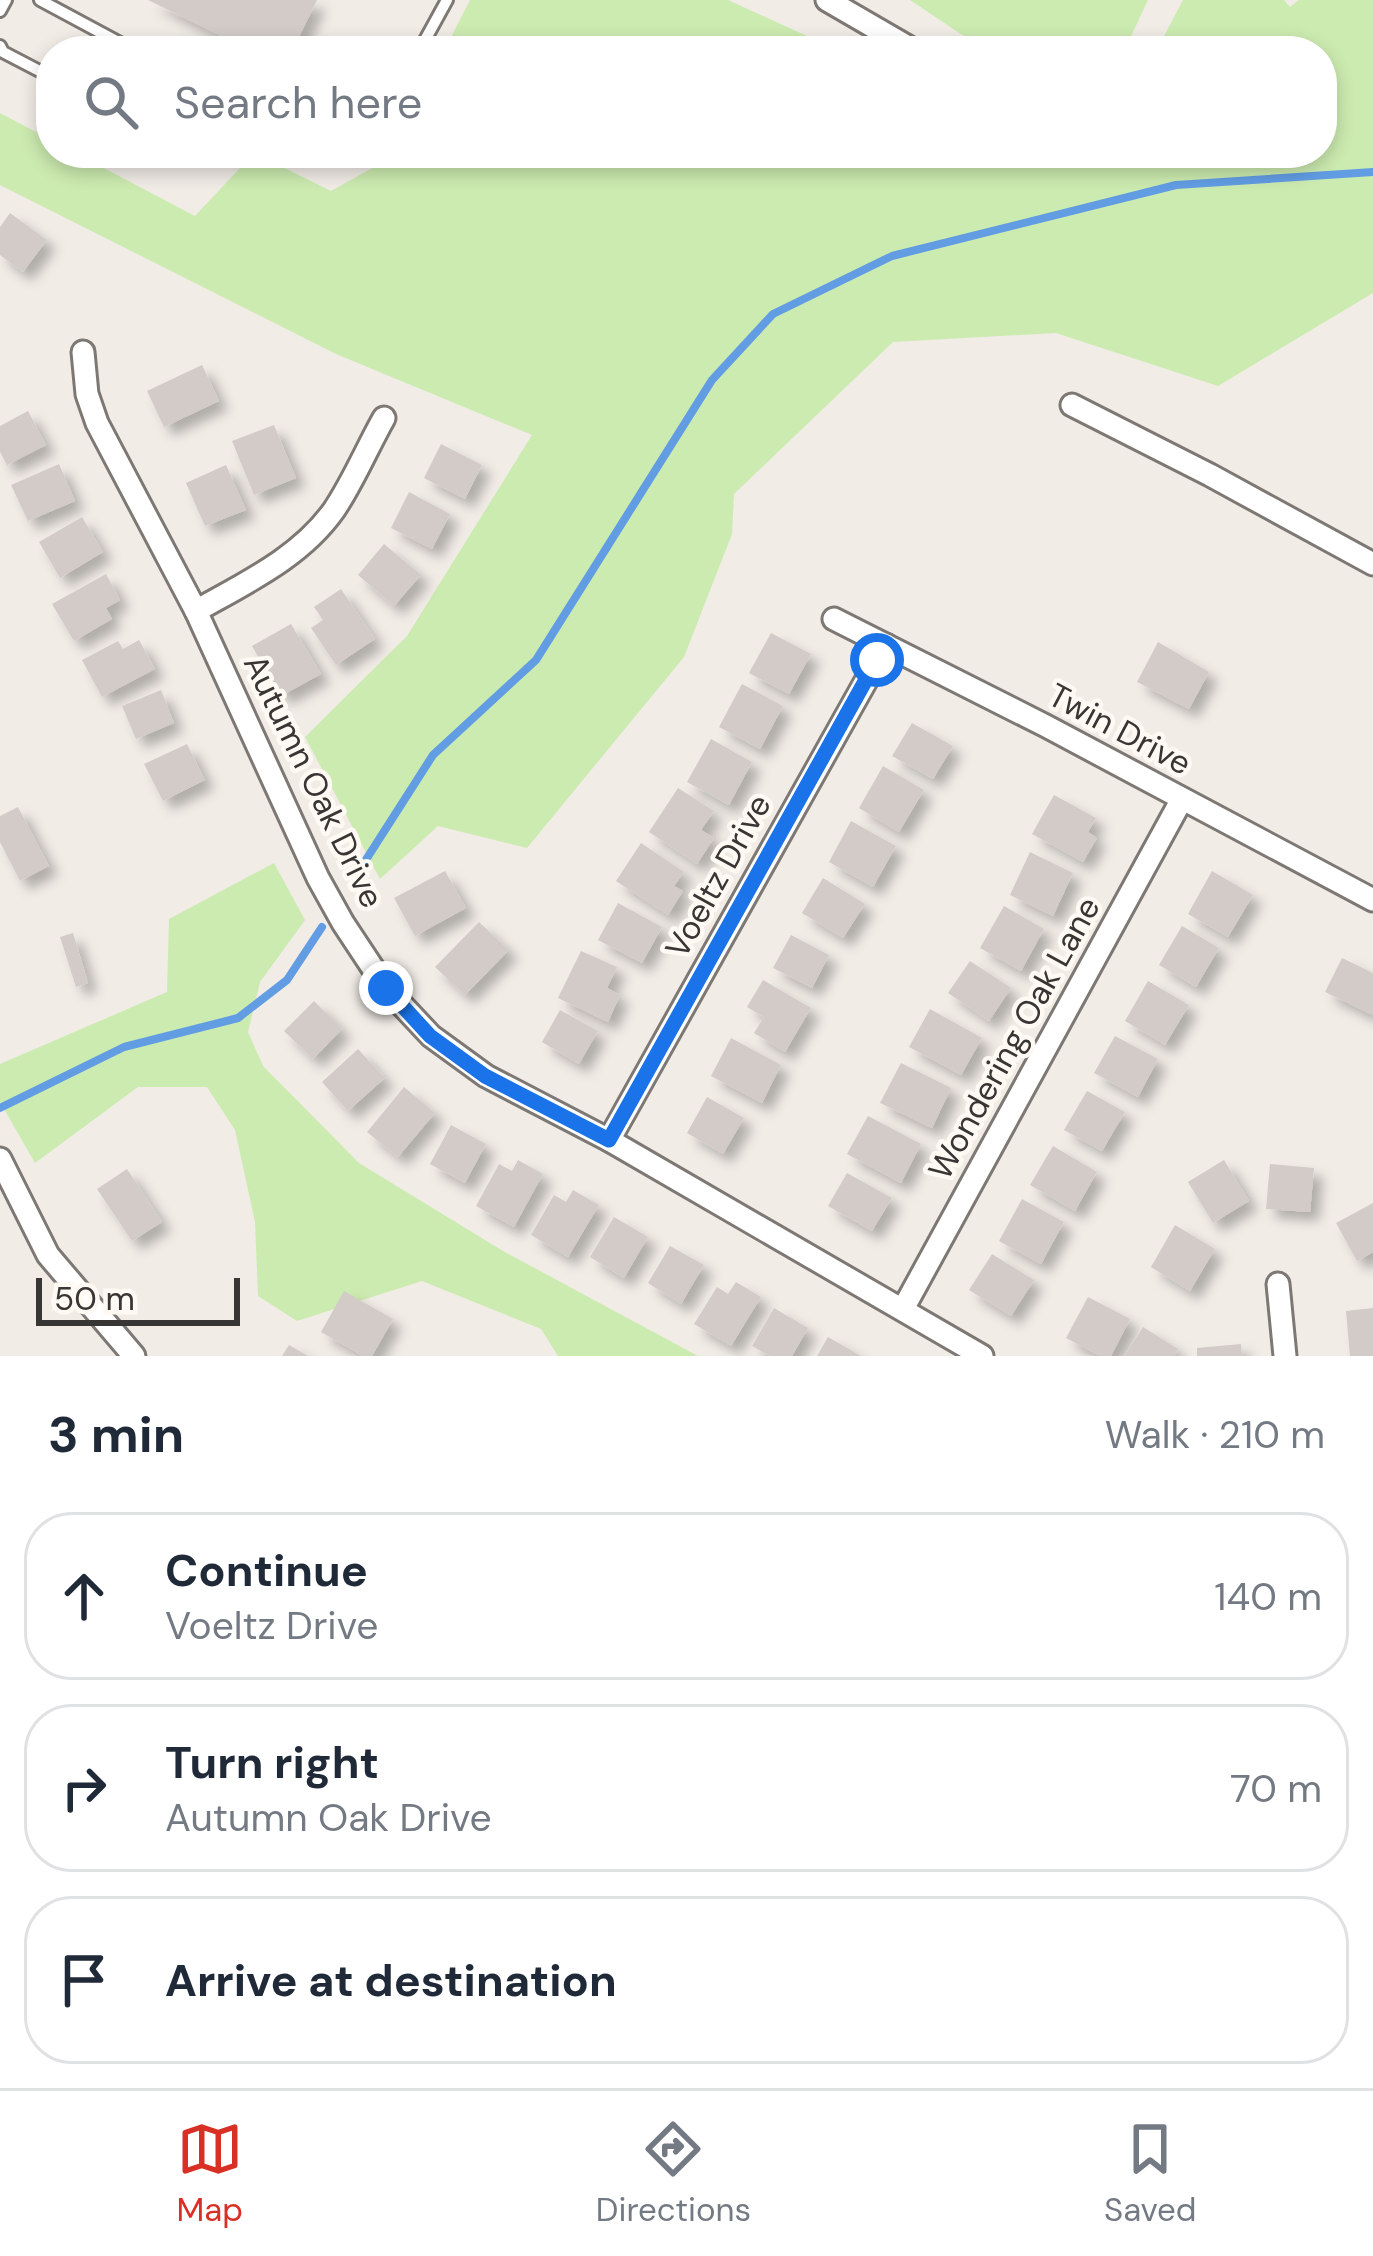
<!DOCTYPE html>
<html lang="en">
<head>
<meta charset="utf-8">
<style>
  body { margin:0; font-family:"DM Sans",sans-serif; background:#f2f2f3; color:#1f2937 }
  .scale { position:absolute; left:36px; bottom:30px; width:204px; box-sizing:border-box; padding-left:12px; border:6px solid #383634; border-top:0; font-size:33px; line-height:42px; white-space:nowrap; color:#383634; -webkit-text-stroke:9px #fff9f3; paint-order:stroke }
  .stop { position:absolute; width:36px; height:36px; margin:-27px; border:9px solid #1a73e8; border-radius:50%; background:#fff }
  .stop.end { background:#1a73e8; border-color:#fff; box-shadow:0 3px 12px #0008 }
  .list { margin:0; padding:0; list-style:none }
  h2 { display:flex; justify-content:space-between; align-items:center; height:156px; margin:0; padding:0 48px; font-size:51px }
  h2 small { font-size:39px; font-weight:400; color:#747a83 }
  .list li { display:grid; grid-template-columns:78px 1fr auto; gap:36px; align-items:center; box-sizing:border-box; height:168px; margin:0 24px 24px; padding:0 24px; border:3px solid #e0e1e3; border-radius:48px }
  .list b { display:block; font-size:45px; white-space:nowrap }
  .list p { margin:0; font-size:39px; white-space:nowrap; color:#747a83 }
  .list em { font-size:39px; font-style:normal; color:#747a83 }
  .icon { flex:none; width:66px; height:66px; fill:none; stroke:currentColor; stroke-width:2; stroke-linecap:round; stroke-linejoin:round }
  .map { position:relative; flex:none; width:1373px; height:1356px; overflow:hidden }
  .search { position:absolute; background:#fff; box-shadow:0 6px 18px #0003; left:36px; right:36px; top:36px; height:132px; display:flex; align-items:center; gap:30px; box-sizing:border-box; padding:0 42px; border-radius:48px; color:#747a83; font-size:45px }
  .sheet { height:732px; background:#fff }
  nav { display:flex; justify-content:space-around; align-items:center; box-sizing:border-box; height:168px; border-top:3px solid #e0e1e3; background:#fff; font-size:33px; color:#747a83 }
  nav a { display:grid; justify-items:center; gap:6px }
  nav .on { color:#d93025 }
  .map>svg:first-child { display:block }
</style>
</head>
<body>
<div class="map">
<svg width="1373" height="1356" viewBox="0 0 1373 1356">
  <defs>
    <filter id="shadow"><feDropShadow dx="9" dy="9" stdDeviation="6" flood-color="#0004"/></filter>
  </defs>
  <rect width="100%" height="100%" fill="#f1ece6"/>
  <g fill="#ccebb0">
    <polygon points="470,0 728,0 840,51 444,51"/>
    <polygon points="910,0 1148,0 1124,51 986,51"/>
    <polygon points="1183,0 1284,0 1290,7 1299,0 1373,0 1373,293 1218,386 1056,333 893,342 734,494 732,534 684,657 527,848 438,826 380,879 305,737 407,636 532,435 336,354 0,185 0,113 51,140 51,153 75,153 195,216 254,153 331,191 383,162 388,153 1083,153 1096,168 1104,153 1322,153 1322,51 1156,51"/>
    <polygon points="274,863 305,920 260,982 248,1032 263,1066 359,1163 503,1251 698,1356 558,1356 541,1329 422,1281 297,1321 258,1296 255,1222 235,1130 207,1087 138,1087 35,1163 0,1102 0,1064 167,992 169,919"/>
  </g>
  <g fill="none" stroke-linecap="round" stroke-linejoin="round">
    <g stroke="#629de4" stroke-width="8">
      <polyline points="360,869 433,755 536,660 712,380 773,314 892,256 1176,185 1373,172"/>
      <polyline points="0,1108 124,1047 238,1018 287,980 322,927"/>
    </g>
  </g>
  <g fill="#d2cbc7" filter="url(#shadow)">
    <polygon points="148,0 317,0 292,51 252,51"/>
    <polygon points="10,213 47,240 23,272 0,255 0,227"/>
    <polygon points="202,365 219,401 164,427 147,391"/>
    <polygon points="28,411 46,445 7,465 0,452 0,426"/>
    <polygon points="274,425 296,478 254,495 232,441"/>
    <polygon points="441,444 482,465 465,499 424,478"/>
    <polygon points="59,464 75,501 28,521 11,485"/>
    <polygon points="226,465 246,510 205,526 186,483"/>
    <polygon points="409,492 450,514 432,549 391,528"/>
    <polygon points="82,517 103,552 60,578 39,542"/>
    <polygon points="384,544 421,575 394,606 358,575"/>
    <polygon points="106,574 120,600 106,608 112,619 74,641 52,604"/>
    <polygon points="341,589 375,639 336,665 311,628 323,620 314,607"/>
    <polygon points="291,624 321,674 281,696 252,646"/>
    <polygon points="771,633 811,654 789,694 749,673"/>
    <polygon points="139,640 155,669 102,697 82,660 118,641 123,649"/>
    <polygon points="1158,642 1209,672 1189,709 1137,682"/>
    <polygon points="742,684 783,706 760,749 719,727"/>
    <polygon points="161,690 174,723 136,739 122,706"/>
    <polygon points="912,723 953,746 933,779 892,756"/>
    <polygon points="711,739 752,762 729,805 687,782"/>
    <polygon points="187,744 205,780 163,801 144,764"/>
    <polygon points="883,766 924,790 899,832 859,808"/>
    <polygon points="678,788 714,811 701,830 714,838 697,864 649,832"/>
    <polygon points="1054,795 1096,818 1088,832 1097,838 1083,862 1032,834"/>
    <polygon points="18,807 49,866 20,881 0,842 0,816"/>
    <polygon points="851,821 896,846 873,887 829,862"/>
    <polygon points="641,843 684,872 674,886 683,891 668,915 616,881"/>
    <polygon points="1030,852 1073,873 1053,916 1010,895"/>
    <polygon points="445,871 466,908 415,936 394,898"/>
    <polygon points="1212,871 1253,895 1228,937 1188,914"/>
    <polygon points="823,878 865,904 843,938 802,913"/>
    <polygon points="618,903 662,927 642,963 598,940"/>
    <polygon points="1004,906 1044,929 1021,971 980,948"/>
    <polygon points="479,922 509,950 465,995 435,967"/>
    <polygon points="1182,926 1219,948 1196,987 1159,965"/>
    <polygon points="73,933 88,983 76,987 60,937"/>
    <polygon points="791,935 829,955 812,988 773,968"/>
    <polygon points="581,951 617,967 607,988 620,995 608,1022 558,998"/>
    <polygon points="1342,958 1373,973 1373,1015 1325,992"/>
    <polygon points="970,961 1011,988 989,1021 948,993"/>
    <polygon points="763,980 811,1008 785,1052 754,1033 764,1017 747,1007"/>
    <polygon points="1148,981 1189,1005 1165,1045 1125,1021"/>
    <polygon points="314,1001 342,1029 313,1059 284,1031"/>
    <polygon points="930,1009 982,1038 961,1075 909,1047"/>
    <polygon points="560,1010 598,1031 579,1064 542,1042"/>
    <polygon points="1115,1036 1158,1059 1138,1097 1094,1073"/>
    <polygon points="731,1038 781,1065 762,1103 711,1076"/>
    <polygon points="358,1049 385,1078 348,1111 322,1082"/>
    <polygon points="901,1063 951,1088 932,1128 880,1103"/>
    <polygon points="404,1087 435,1113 398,1157 367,1132"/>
    <polygon points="1087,1091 1125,1112 1102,1151 1064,1130"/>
    <polygon points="707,1097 744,1118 723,1154 687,1133"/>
    <polygon points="868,1116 921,1144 901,1183 847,1154"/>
    <polygon points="451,1125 486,1144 465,1183 430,1164"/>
    <polygon points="1053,1146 1097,1172 1075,1211 1030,1185"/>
    <polygon points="518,1160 543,1174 514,1227 476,1206 499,1164 512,1171"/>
    <polygon points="1224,1160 1249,1201 1213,1223 1188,1182"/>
    <polygon points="1270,1164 1314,1168 1310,1212 1266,1209"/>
    <polygon points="127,1169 162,1222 132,1241 97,1189"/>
    <polygon points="847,1173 892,1198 872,1231 828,1206"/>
    <polygon points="573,1190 599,1205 568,1257 531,1235 554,1195 566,1202"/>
    <polygon points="1022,1199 1064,1222 1041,1264 999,1241"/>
    <polygon points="1373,1203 1373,1252 1357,1261 1336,1223"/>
    <polygon points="614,1217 648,1237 624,1278 590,1257"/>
    <polygon points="1175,1225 1215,1249 1190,1291 1151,1267"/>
    <polygon points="670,1246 704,1265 681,1304 648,1283"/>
    <polygon points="992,1254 1034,1280 1011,1316 969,1290"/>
    <polygon points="736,1282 761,1297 731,1346 694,1324 717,1287 728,1294"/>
    <polygon points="344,1291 393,1319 372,1356 363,1356 321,1332"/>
    <polygon points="1088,1297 1130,1319 1111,1356 1100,1356 1066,1338"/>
    <polygon points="774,1308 808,1328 792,1356 770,1356 752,1346"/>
    <polygon points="1373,1308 1373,1356 1350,1356 1346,1311"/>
    <polygon points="1143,1327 1178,1349 1174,1356 1124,1356"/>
    <polygon points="828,1337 861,1356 817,1356"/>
    <polygon points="1241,1344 1242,1356 1197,1356 1197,1348"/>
    <polygon points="289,1345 308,1356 282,1356"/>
  </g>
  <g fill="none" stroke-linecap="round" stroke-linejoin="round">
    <defs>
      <g id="service">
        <polyline points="40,0 135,51"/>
        <polyline points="0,11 6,0"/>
        <polyline points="0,46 3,52 51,77"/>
        <polyline points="419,51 447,0"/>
        <polyline points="198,153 206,157 208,153"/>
      </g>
      <g id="minor">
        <polyline points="827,0 915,51"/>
        <polyline points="83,352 87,394 97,423 196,611 318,878 343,923 386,988 431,1036 486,1076 609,1140 982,1356"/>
        <polyline points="1072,405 1210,475 1373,564"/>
        <path d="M196 611C245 583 300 558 334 510 353 482 367 448 384 418"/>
        <polyline points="834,619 1046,726 1373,900"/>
        <polyline points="609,1140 886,645"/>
        <polyline points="0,1159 48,1255 134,1356"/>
        <polyline points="1278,1284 1285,1356"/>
        <polyline points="903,1309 1182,799"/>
      </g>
    </defs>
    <use href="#service" stroke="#7d7873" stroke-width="16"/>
    <use href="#minor" stroke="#7d7873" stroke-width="27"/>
    <use href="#service" stroke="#fff" stroke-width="10"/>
    <use href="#minor" stroke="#fff" stroke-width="21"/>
  </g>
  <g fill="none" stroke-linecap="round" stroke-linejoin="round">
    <polyline stroke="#1a73e8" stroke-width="15" points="386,988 430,1036 485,1076 609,1140 877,660"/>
  </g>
  <g text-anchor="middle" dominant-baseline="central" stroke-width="9" stroke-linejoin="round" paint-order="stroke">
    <g font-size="33" fill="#383634" stroke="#fff9f3">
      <text transform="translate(1120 729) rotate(28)">Twin Drive</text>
      <text transform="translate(314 781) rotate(64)">Autumn Oak Drive</text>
      <text transform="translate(718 876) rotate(-61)">Voeltz Drive</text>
      <text transform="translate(1014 1038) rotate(-61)">Wondering Oak Lane</text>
    </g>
  </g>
</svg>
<div class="scale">50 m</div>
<div class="stop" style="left:877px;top:660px"></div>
<div class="stop end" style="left:386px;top:988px"></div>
<div class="search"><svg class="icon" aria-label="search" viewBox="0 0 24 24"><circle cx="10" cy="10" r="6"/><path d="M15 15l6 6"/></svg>Search here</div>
</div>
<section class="sheet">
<h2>3 min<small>Walk · 210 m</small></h2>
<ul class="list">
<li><svg class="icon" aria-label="ahead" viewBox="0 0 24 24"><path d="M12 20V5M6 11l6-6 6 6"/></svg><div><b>Continue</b><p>Voeltz Drive</p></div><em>140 m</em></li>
<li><svg class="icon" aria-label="right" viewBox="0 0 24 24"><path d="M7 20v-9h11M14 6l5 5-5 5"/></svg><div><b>Turn right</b><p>Autumn Oak Drive</p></div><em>70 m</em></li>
<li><svg class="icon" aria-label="arrive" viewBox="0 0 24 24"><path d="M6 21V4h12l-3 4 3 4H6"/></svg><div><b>Arrive at destination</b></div></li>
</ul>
</section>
<nav>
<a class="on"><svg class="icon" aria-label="map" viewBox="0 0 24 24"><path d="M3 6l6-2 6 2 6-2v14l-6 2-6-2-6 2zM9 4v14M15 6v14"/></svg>Map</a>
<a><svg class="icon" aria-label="directions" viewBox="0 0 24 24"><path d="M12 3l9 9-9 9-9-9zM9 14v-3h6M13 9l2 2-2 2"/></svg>Directions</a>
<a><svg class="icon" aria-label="saved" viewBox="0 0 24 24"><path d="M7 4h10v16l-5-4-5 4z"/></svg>Saved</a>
</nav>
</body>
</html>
